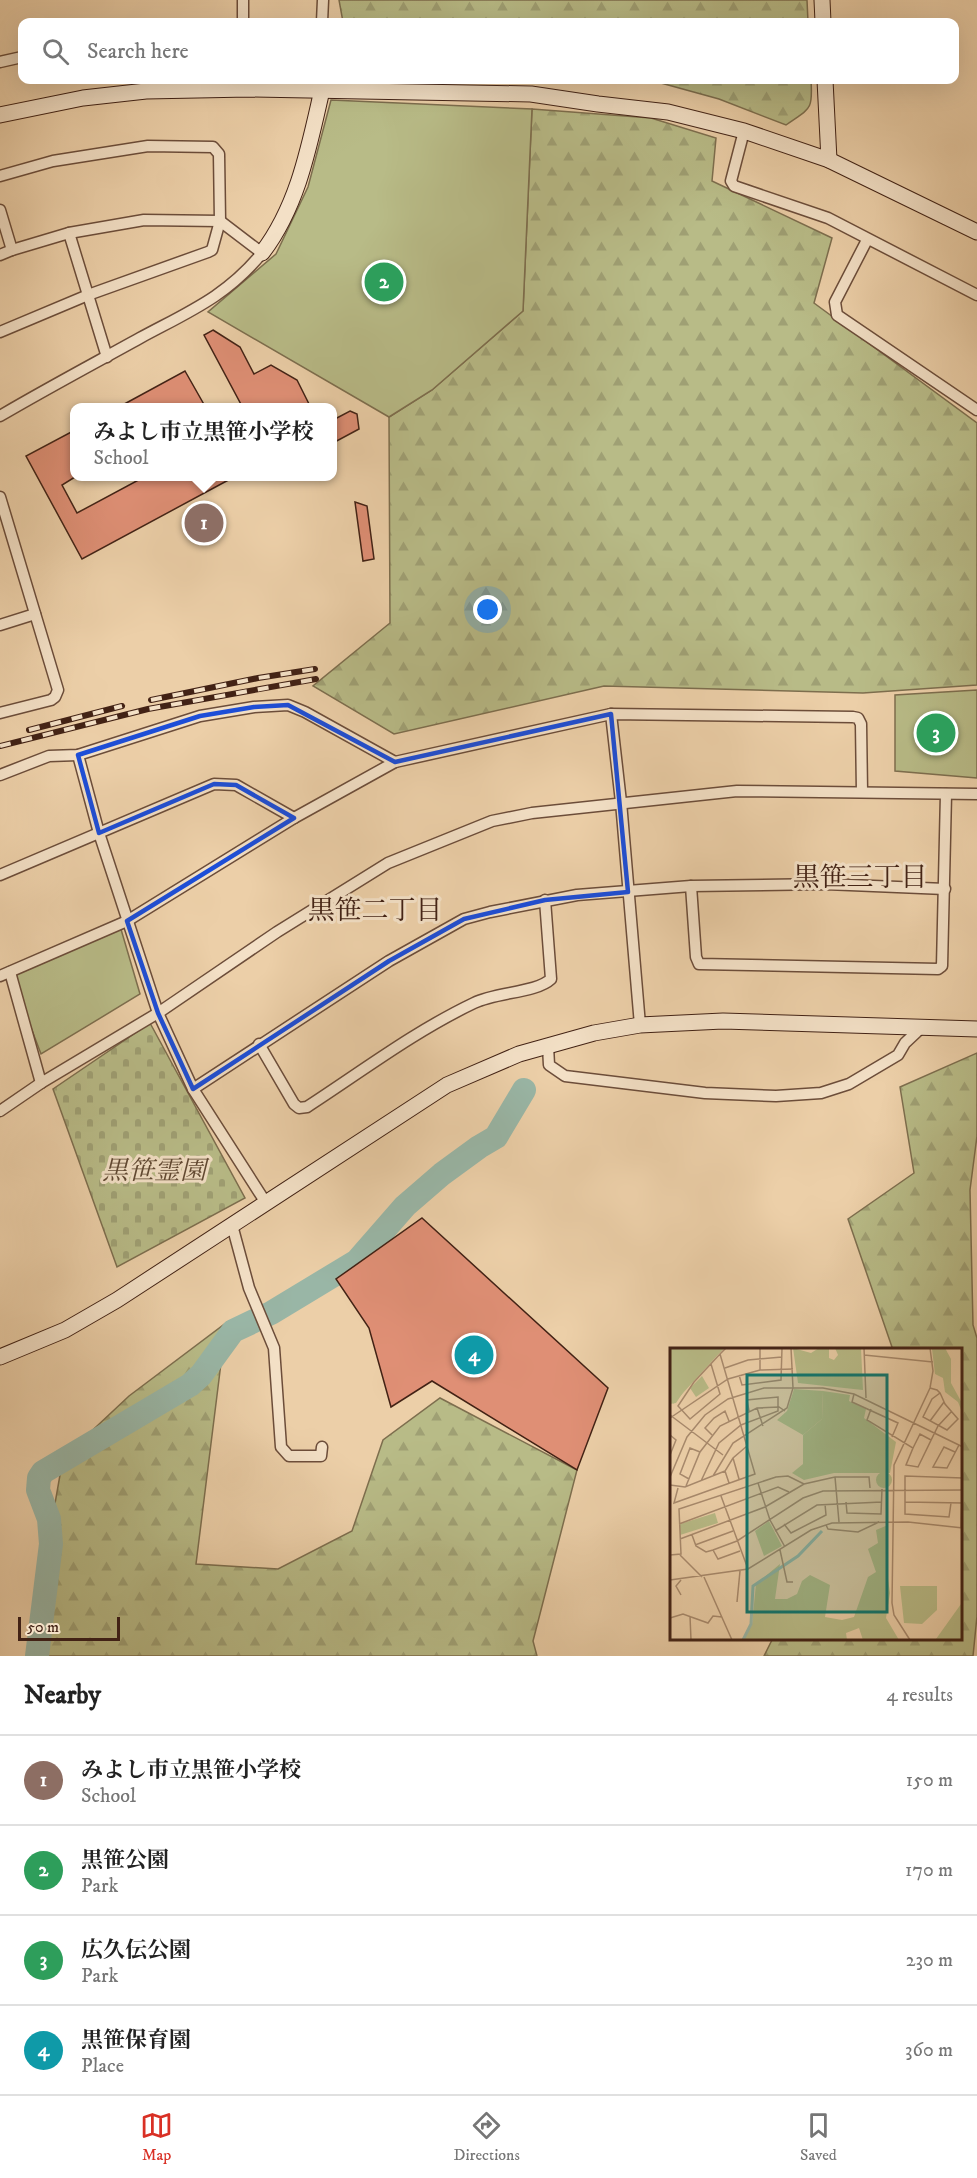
<!DOCTYPE html>
<html lang="en">
<head>
<meta charset="utf-8">
<style>
  body { margin:0; font-family:"IM FELL DW Pica","Noto Serif JP",serif; background:#f6f6f6; color:#222 }
  .scale { position:absolute; left:18px; bottom:15px; width:102px; box-sizing:border-box; padding-left:6px; border:3px solid #422215; border-top:0; font-size:16px; line-height:21px; white-space:nowrap; color:#422215; -webkit-text-stroke:4px #f3e0c6; paint-order:stroke }
  .you { position:absolute; left:488px; top:610px; width:21px; height:21px; margin:-15px; border:4px solid #fff; border-radius:50%; background:#1a73e8; box-shadow:0 0 0 9px #1a73e833 }
  .badge { display:grid; place-items:center; width:39px; height:39px; border-radius:50%; background:#d93025; color:#fff; font-size:20px; font-weight:700 }
  .pin { position:absolute; translate:-50% -50%; border:3px solid #fff; box-shadow:0 2px 6px #0006 }
  .popup { position:absolute; left:70px; top:403px; width:267px; height:78px; box-sizing:border-box; display:grid; place-content:center; border-radius:12px; background:#fff; filter:drop-shadow(0 2px 4px #0005); font-size:20px; white-space:nowrap; color:#767676 }
  .popup b { font-size:22px; color:#222 }
  .popup::after { content:''; position:absolute; left:50%; top:100%; margin-left:-12px; border:12px solid transparent; border-top-color:#fff }
  .list { margin:0; padding:0; list-style:none }
  h2 { display:flex; justify-content:space-between; align-items:center; height:78px; margin:0; padding:0 24px; font-size:26px }
  h2 small { font-size:20px; font-weight:400; color:#767676 }
  .list li { display:grid; grid-template-columns:39px 1fr auto; gap:18px; align-items:center; box-sizing:border-box; height:90px; padding:0 24px; border-top:2px solid #e0e0e0 }
  .list b { display:block; font-size:22px; white-space:nowrap }
  .list p { margin:0; font-size:20px; white-space:nowrap; color:#767676 }
  .list em { font-size:20px; font-style:normal; color:#767676 }
  .icon { flex:none; width:33px; height:33px; fill:none; stroke:currentColor; stroke-width:2; stroke-linecap:round; stroke-linejoin:round }
  .map { position:relative; flex:none; width:977px; height:1656px; overflow:hidden }
  .search { position:absolute; background:#fff; box-shadow:0 6px 24px #0002; left:18px; right:18px; top:18px; height:66px; display:flex; align-items:center; gap:15px; box-sizing:border-box; padding:0 21px; border-radius:12px; color:#767676; font-size:22px }
  .sheet { height:438px; background:#fff }
  nav { display:flex; justify-content:space-around; align-items:center; box-sizing:border-box; height:84px; border-top:2px solid #e0e0e0; background:#fff; font-size:16px; color:#767676 }
  nav a { display:grid; justify-items:center; gap:3px }
  nav .on { color:#d93025 }
  .map>svg:first-child { display:block }
</style>
</head>
<body>
<div class="map">
<svg width="977" height="1656" viewBox="0 0 977 1656">
  <defs>
    <pattern id="forest-firs" width="22" height="20" patternUnits="userSpaceOnUse" patternTransform="scale(1.5)"><rect width="22" height="20" fill="#b8bb87"/><path d="M5 1l3.5 6h-7zM16 11l3.5 6h-7z" fill="#9fa074"/></pattern>
    <pattern id="cemetery-stones" width="16" height="16" patternUnits="userSpaceOnUse" patternTransform="scale(1.5)"><rect width="16" height="16" fill="#b8bb87"/><path d="M2 7V4a2 2 0 0 1 4 0v3zM10 15v-3a2 2 0 0 1 4 0v3z" fill="#9fa074"/></pattern>
  </defs>
  <rect width="100%" height="100%" fill="#eccfa8"/>
  <filter id="stains"><feTurbulence type="fractalNoise" baseFrequency=".00333" numOctaves="4"/><feColorMatrix values="0 0 0 0 .2 0 0 0 0 .09 0 0 0 0 .02 0 0 0 .5 -.17"/></filter>
  <radialGradient id="worn" r=".72"><stop offset=".6" stop-color="#630" stop-opacity="0"/><stop offset="1" stop-color="#630" stop-opacity=".3"/></radialGradient>
  <g fill="url(#forest-firs)" stroke="#7d6e4e" stroke-width="1.5">
    <polygon points="339,0 807,0 808,22 343,22"/>
    <path d="M650 80H811C813 111 810 108 786 125L719 99Z"/>
    <polygon points="532,109 651,118 716,138 712,181 832,238 814,303 977,423 977,685 863,693 604,686 394,734 313,686 390,623 389,417 432,390 523,311"/>
    <polygon points="977,1053 977,1136 970,1190 973,1325 977,1338 977,1616 973,1656 764,1656 772,1640 960,1640 960,1350 893,1350 848,1219 914,1173 900,1087"/>
    <polygon points="226,1323 196,1564 278,1569 352,1531 383,1440 440,1398 577,1470 533,1641 537,1656 37,1656 47,1549 63,1458 129,1396"/>
  </g>
  <polygon fill="url(#cemetery-stones)" stroke="#7d6e4e" stroke-width="1.5" points="150,1023 245,1198 117,1267 53,1089"/>
  <g fill="#b8bb87" stroke="#7d6e4e" stroke-width="1.5">
    <polygon points="331,100 532,109 523,311 432,390 389,417 208,312 276,254 308,187"/>
    <polygon points="977,690 977,778 895,771 895,695"/>
    <polygon points="118,919 140,994 41,1054 10,972"/>
  </g>
  <g fill="none" stroke-linecap="round" stroke-linejoin="round">
    <polyline stroke="#99b6a6" stroke-width="24" points="37,1656 51,1544 49,1519 38,1490 39,1478 43,1472 190,1385 201,1375 233,1331 271,1313 357,1261 405,1206 442,1174 479,1147 496,1137 524,1090"/>
  </g>
  <g fill="#df8f75" stroke="#422215" stroke-width="1.5">
    <polygon points="213,330 240,347 254,374 271,365 297,380 311,408 243,408 204,335"/>
    <polygon points="185,371 206,408 117,408"/>
    <polygon points="350,411 357,414 359,429 333,443 333,420"/>
    <polygon points="75,430 75,477 62,485 77,513 144,477 234,477 82,559 26,456"/>
    <polygon points="355,502 367,506 374,559 363,561"/>
    <polygon points="422,1218 608,1388 577,1470 432,1381 391,1407 369,1328 336,1279"/>
  </g>
  <g fill="none" stroke-linecap="round" stroke-linejoin="round">
    <defs>
      <g id="street">
        <polyline points="243,22 243,0"/>
        <polyline points="322,22 323,0"/>
        <polyline points="0,62 22,57"/>
        <polyline points="744,131 731,181 734,186 828,218 977,295"/>
        <polyline points="0,176 53,161 148,146 213,147 219,154 220,221 212,250 208,252 88,295 0,332"/>
        <polyline points="0,210 12,250"/>
        <polyline points="69,233 107,357"/>
        <polyline points="867,240 835,302 837,315 977,410"/>
        <path d="M0 255 12 250 69 233 144 220 220 221 262 253C226 297 188 312 140 338 93 364 46 389 0 416"/>
        <polyline points="0,497 58,690 55,697 51,700 0,713"/>
        <polyline points="0,625 35,614"/>
        <polyline points="611,714 621,802 640,1025"/>
        <polyline points="78,755 99,833 158,1013 193,1089 266,1203"/>
        <polyline points="0,775 49,756 78,755 200,716 254,707 288,705 305,712 395,762"/>
        <polyline points="0,875 214,784 236,785 294,818"/>
        <polyline points="691,886 696,957 699,964 938,969 942,966 946,794"/>
        <polyline points="10,972 41,1083"/>
        <polyline points="0,976 127,921 294,818 395,762 611,714 853,717 858,718 861,724 862,792"/>
        <path d="M259 1044 294 1104 299 1108 307 1107C361 1072 415 1031 474 1003 496 992 536 993 551 979L545 900"/>
        <polyline points="548,1046 549,1065 565,1076 705,1093 776,1096 821,1093 849,1084 898,1055 905,1043 922,1027"/>
        <polyline points="193,1089 389,961 464,919 490,912 577,895 691,886 826,884 945,889"/>
        <polyline points="0,1111 41,1083 158,1013 277,932 388,863 492,821 532,813 737,791 977,794"/>
        <polyline points="232,1225 249,1288 274,1348 281,1447 289,1456 321,1456 322,1447"/>
      </g>
      <g id="secondary">
        <polyline points="822,0 823,22"/>
        <polyline points="825,80 829,160"/>
        <polyline points="0,115 83,98 146,91 249,89 531,94 598,104 668,112 744,131 829,160 977,232"/>
        <path d="M262 253C298 206 309 147 322 90"/>
        <polyline points="0,1357 65,1330 117,1300 447,1085 519,1054 594,1033 640,1025 723,1021 977,1029"/>
      </g>
    </defs>
    <use href="#street" stroke="#6c4d3a" stroke-width="13"/>
    <use href="#secondary" stroke="#422215" stroke-width="17"/>
    <use href="#street" stroke="#f3e0c6" stroke-width="10"/>
    <use href="#secondary" stroke="#f3e0c6" stroke-width="15"/>
    <defs>
      <g id="rail">
        <polyline points="151,700 258,678 315,669"/>
        <polyline points="29,730 122,706"/>
        <polyline points="0,746 148,709 316,679"/>
      </g>
    </defs>
    <use href="#rail" stroke="#422215" stroke-width="6"/>
    <use href="#rail" stroke="#f3e0c6" stroke-width="4" stroke-dasharray="11" stroke-linecap="butt"/>
  </g>
  <path fill="none" stroke="#1d4ed8" stroke-width="4.5" stroke-linejoin="round" d="M288 705 395 762 611 714 628 892 545 900 464 919 389 961 193 1089 158 1013 127 921 294 818 236 785 214 784 99 833 78 755 200 716 254 707Z"/>
  <g text-anchor="middle" dominant-baseline="central" stroke-width="6" stroke-linejoin="round" paint-order="stroke">
    <g font-size="26" font-style="italic" fill="#604832" stroke="#f3e0c6">
      <text x="154" y="1171">黒笹霊園</text>
    </g>
    <g font-size="27" fill="#422215" stroke="#f3e0c6">
      <text x="860" y="878">黒笹三丁目</text>
      <text x="375" y="911">黒笹二丁目</text>
    </g>
  </g>
  <g transform="translate(670 1348)">
    <rect width="292" height="292" fill="#eccfa8"/>
    <path d="M54 0 18 37 6 55 0 56V1Z" fill="#b8bb87"/>
    <path d="M14 0H23L9 26 26 13 34 0H54L3 56 2 26ZM149 0H159V10L164 12 168 7 165 0H191L193 42 128 35 123 0 141 5ZM275 0 281 11V35L292 55V64L288 54 275 44 273 30 265 26 262 1ZM153 43 180 47 179 53 196 61 194 70 226 94 220 125H164L134 132 122 125 133 116V87L152 71ZM218 177 216 217 220 245 216 270 229 292H193L189 280 176 285 177 292 73 291 82 277 86 236 110 216 105 251H117L127 246 132 233 140 227 160 237 155 269 172 272 184 269 198 229 206 224 198 201 208 195 206 182Z" fill="#b8bb87"/>
    <path d="M99 173 112 198 94 208 85 183Z" fill="#b8bb87"/>
    <path d="M32 28 39 40 26 49 20 40ZM124 41 153 43 152 71 133 87 107 72 117 63ZM206 132a8 8 0 1 1 16 0a8 8 0 1 1-16 0ZM45 165 48 175 10 187V176ZM230 238H267V262L252 276 234 275ZM291 256 292 292H266V291Z" fill="#b8bb87"/>
    <path fill="none" stroke="#99b6a6" stroke-width="3" d="M73 292 81 276 83 238 128 208 152 183"/>
    <path fill="none" stroke="#a88a6d" stroke-width="1.5" d="M90 0V22M194 0 196 50M194 7 263 14M41 16 50 46 20 71 8 58 24 34 50 6 56 0M55 20 78 12 112 9M69 27 72 37 111 32 112 0M260 40 267 42 270 45 271 47 275 56 288 71 277 82 253 69 262 51 270 45M184 46 182 54 228 75 222 89M87 60 93 78M201 61 197 72 243 100 236 117 248 119 268 78 282 63M0 67 53 107M0 70 58 31 90 22 123 21M260 73 274 54M0 87 6 92 0 107M42 87 35 80 44 70 55 63 59 73M243 100 250 86 261 92M285 104 274 99 263 119 277 120 289 97M63 110 69 131M43 128 63 95 117 60 123 40 121 0M0 129 17 89 35 67 58 51 94 40H153L184 46 293 99M165 129 169 174M19 131 10 126 20 100 30 104M31 133 49 95 71 77 108 63V49L77 52 79 63M59 135 55 123 63 110 77 98M88 135 100 172 115 199M0 137 15 139 55 123M16 138 30 104 50 78 87 60 109 59 115 63M8 140 4 155 85 126 50 6M51 148 78 221M176 154 177 165 211 166 212 141M235 154 293 155M281 155 279 169 235 166V128L293 130M9 176 108 139 119 144M114 176 121 185 156 167 155 156M156 177 158 181 188 184 209 174M291 179 292 142M105 183 147 157 212 154M22 187 26 198 36 204 43 202 67 193 133 150 153 143 293 142M10 191 95 159 134 136 165 129H199L200 140M25 197 63 183M43 202 48 211 70 203M110 202 117 234H123M0 207 11 206 9 161 106 129 118 128 134 136M10 207 32 229M34 229 62 292M0 232 78 221 141 182 162 175 238 174 293 180M11 247 6 238 11 232M67 254 70 223M20 268 21 292M0 270 13 266 38 275 43 268 52 269M240 292 224 267 222 255 224 117 260 40 263 23 260 0"/>
    <path fill="#0f766e" fill-opacity="0.15" stroke="#0f766e" stroke-width="3" d="M77 27H217V264H77Z"/>
    <rect width="292" height="292" fill="none" stroke="#422215" stroke-width="3"/>
  </g>
  <rect width="100%" height="100%" filter="url(#stains)"/>
  <rect width="100%" height="100%" fill="url(#worn)"/>
</svg>
<div class="scale">50 m</div>
<div class="you"></div>
<div class="pin badge" style="left:204px;top:523px;background:#8d6e63">1</div>
<div class="popup"><b>みよし市立黒笹小学校</b>School</div>
<div class="pin badge" style="left:384px;top:282px;background:#2e9e5b">2</div>
<div class="pin badge" style="left:936px;top:733px;background:#2e9e5b">3</div>
<div class="pin badge" style="left:474px;top:1355px;background:#0f9aa8">4</div>
<div class="search"><svg class="icon" aria-label="search" viewBox="0 0 24 24"><circle cx="10" cy="10" r="6"/><path d="M15 15l6 6"/></svg>Search here</div>
</div>
<section class="sheet">
<h2>Nearby<small>4 results</small></h2>
<ul class="list">
<li><span class="badge" style="background:#8d6e63">1</span><div><b>みよし市立黒笹小学校</b><p>School</p></div><em>150 m</em></li>
<li><span class="badge" style="background:#2e9e5b">2</span><div><b>黒笹公園</b><p>Park</p></div><em>170 m</em></li>
<li><span class="badge" style="background:#2e9e5b">3</span><div><b>広久伝公園</b><p>Park</p></div><em>230 m</em></li>
<li><span class="badge" style="background:#0f9aa8">4</span><div><b>黒笹保育園</b><p>Place</p></div><em>360 m</em></li>
</ul>
</section>
<nav>
<a class="on"><svg class="icon" aria-label="map" viewBox="0 0 24 24"><path d="M3 6l6-2 6 2 6-2v14l-6 2-6-2-6 2zM9 4v14M15 6v14"/></svg>Map</a>
<a><svg class="icon" aria-label="directions" viewBox="0 0 24 24"><path d="M12 3l9 9-9 9-9-9zM9 14v-3h6M13 9l2 2-2 2"/></svg>Directions</a>
<a><svg class="icon" aria-label="saved" viewBox="0 0 24 24"><path d="M7 4h10v16l-5-4-5 4z"/></svg>Saved</a>
</nav>
</body>
</html>
